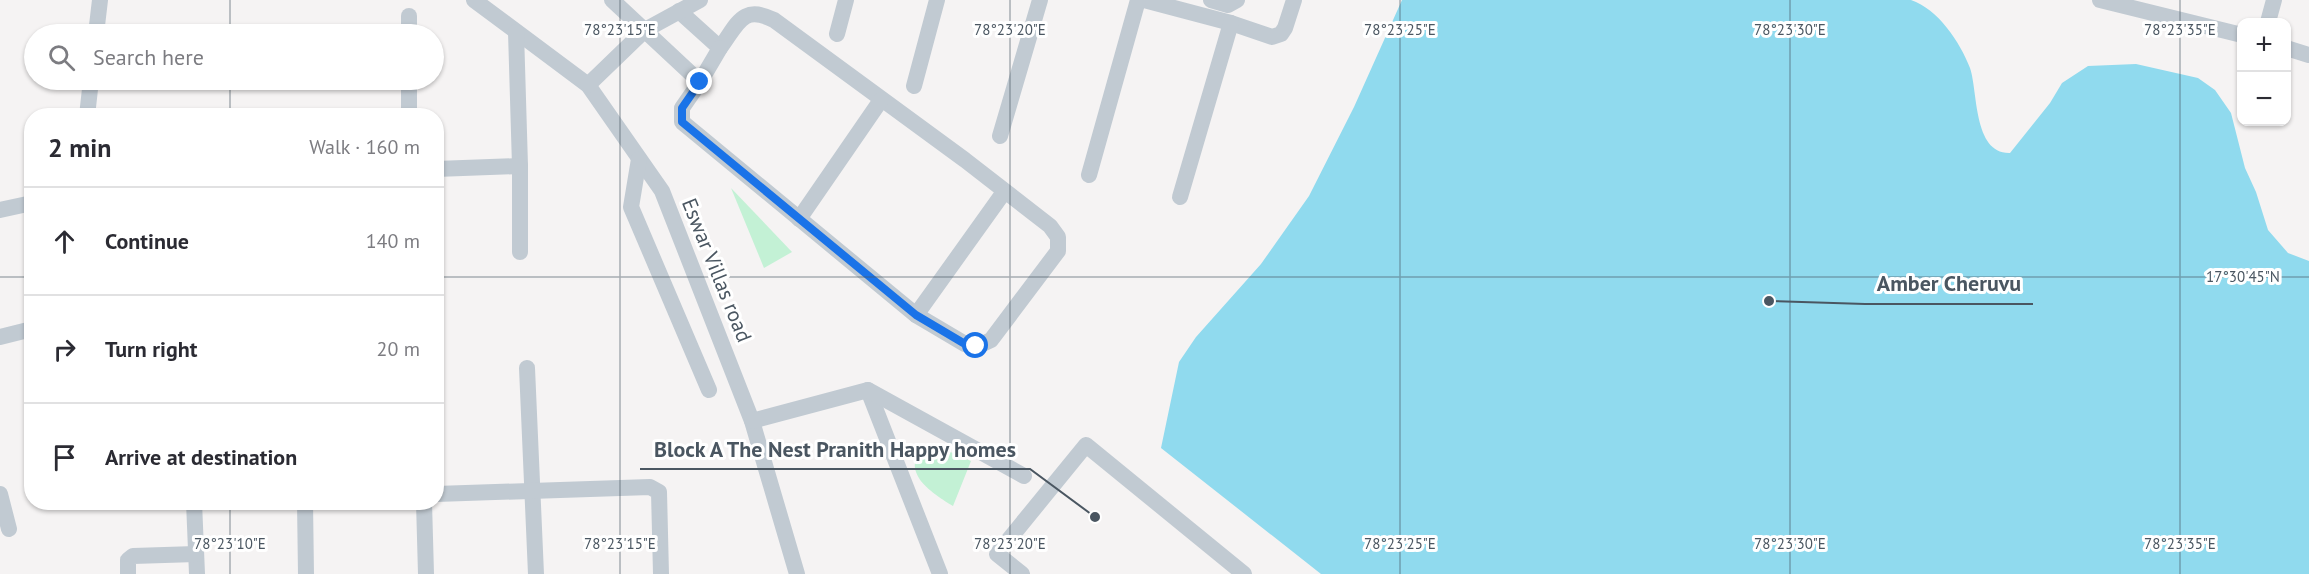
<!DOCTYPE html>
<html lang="en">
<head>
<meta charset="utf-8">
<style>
  body { margin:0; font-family:"PT Sans",sans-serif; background:#f2f2f3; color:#2b2b33 }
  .controls { position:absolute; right:18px; top:18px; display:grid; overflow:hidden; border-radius:12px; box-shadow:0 2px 4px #0004 }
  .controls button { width:54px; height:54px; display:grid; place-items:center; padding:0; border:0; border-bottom:2px solid #e1e1e2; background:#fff; color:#2b2b33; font:30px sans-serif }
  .stop { position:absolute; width:18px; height:18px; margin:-14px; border:4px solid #1a73e8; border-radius:50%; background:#fff }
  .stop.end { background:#1a73e8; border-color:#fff; box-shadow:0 2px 6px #0008 }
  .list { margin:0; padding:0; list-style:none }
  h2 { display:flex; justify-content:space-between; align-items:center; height:78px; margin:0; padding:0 24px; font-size:26px }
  h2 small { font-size:20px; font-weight:400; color:#7c7c81 }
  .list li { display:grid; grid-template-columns:39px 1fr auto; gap:18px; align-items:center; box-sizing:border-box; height:108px; padding:0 24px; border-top:2px solid #e1e1e2 }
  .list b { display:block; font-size:22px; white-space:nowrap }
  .list em { font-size:20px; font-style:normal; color:#7c7c81 }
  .icon { flex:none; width:33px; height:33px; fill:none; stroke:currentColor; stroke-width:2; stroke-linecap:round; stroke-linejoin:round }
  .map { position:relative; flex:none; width:2309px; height:574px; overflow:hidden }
  .search { position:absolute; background:#fff; box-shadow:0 2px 4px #0004; left:24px; top:24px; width:420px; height:66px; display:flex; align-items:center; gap:15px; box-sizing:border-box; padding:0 21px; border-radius:33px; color:#7c7c81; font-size:22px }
  .panel { position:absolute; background:#fff; box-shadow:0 2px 4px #0004; left:24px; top:108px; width:420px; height:402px; border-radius:24px }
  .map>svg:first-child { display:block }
</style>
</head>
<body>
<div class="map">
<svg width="2309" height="574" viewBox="0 0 2309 574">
  <rect width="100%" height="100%" fill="#f5f3f3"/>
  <g fill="#c3f1d5">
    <polygon points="731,188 792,252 764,268"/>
    <path d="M939 447 971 461 953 506C934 494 900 474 922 448Z"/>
  </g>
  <path fill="#90daee" d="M1402 0H1911C1938 9 1960 42 1970 68 1978 91 1973 154 2010 153L2050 103 2062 83 2088 66 2136 64 2198 78 2215 90 2231 113 2245 168 2256 192 2268 230 2288 253 2309 261V574H1321L1161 448 1179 362 1196 337 1261 264 1309 196 1354 107Z"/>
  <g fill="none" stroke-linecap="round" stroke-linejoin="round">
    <g stroke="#c1cad2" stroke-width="16">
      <polyline points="474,0 588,85 662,191 752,421 797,574"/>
      <path d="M612 0 700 82 682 108V122L916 315 965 344 976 347 991 340 1058 251V237L1050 226 965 160 774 20C742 4 738 24 720 48L679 11"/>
      <polyline points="1144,0 1231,23 1272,37 1281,34 1285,28 1294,0"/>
      <polyline points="1211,0 1228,5 1237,0"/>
      <polyline points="2100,0 2242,35"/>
      <polyline points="2268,22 2274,0"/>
      <polyline points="516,32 520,166 520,252"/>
      <polyline points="96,34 100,0"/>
      <polyline points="409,34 409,16"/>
      <polyline points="837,34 846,0"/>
      <polyline points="2286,48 2309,55"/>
      <polyline points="700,82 720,48"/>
      <polyline points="588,85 645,30 700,0"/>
      <polyline points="914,86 937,0"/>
      <polyline points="87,116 91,80"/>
      <polyline points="409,116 409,80"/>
      <polyline points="1000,136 1040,0"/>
      <polyline points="639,159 631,207 709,390"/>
      <polyline points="436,169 520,166"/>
      <polyline points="1089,175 1138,0"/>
      <polyline points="1180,197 1231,23"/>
      <polyline points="0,210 32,203"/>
      <polyline points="799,219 881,100"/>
      <polyline points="916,315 1004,192"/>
      <polyline points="0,337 32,329"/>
      <polyline points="527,368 536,574"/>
      <polyline points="868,390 940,574"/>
      <polyline points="752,421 868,390 1024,476"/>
      <polyline points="0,494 9,529"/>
      <polyline points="436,494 650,487 659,492 661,574"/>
      <polyline points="194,502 197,574"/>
      <polyline points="305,502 306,574"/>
      <polyline points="424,502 426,574"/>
      <polyline points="128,574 128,560 133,556 196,554"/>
      <polyline points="1022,574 997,554 1086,445 1244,574"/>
    </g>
  </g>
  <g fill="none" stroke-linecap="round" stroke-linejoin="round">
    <polyline stroke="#1a73e8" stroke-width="8" points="700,82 682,108 682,122 916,315 965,344 976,346"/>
  </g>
  <path fill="none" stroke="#4a5661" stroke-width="1.5" stroke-opacity="0.45" d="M230 0V34M620 0V574M1010 0V574M1400 0V574M1790 0V574M2180 0V574M230 80V116M0 277H32M436 277H2309M230 502V574"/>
  <g text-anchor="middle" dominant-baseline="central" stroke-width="6" stroke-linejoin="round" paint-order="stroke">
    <g font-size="21" fill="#4a5661" stroke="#fff">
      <text transform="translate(717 270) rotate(68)">Eswar Villas road</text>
    </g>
  </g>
  <g font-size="15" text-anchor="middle" fill="#4a5661" stroke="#fff" stroke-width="6" stroke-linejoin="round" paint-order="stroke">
    <text x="620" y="35">78°23'15"E</text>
    <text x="1010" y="35">78°23'20"E</text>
    <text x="1400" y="35">78°23'25"E</text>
    <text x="1790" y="35">78°23'30"E</text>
    <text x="2180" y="35">78°23'35"E</text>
    <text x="2243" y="282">17°30'45"N</text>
    <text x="230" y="549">78°23'10"E</text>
    <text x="620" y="549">78°23'15"E</text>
    <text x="1010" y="549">78°23'20"E</text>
    <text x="1400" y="549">78°23'25"E</text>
    <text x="1790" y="549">78°23'30"E</text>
    <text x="2180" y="549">78°23'35"E</text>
  </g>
  <path fill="none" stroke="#4a5661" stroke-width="2" d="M1769 301L1865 304H2033M1095 517L1030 469H640"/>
  <g fill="#4a5661" stroke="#fff" stroke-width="2">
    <circle cx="1769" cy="301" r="6"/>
    <circle cx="1095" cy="517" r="6"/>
  </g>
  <g font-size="22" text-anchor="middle" font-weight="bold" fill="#4a5661" stroke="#fff" stroke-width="6" stroke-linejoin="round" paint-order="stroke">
    <text x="1949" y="291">Amber Cheruvu</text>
    <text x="835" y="457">Block A The Nest Pranith Happy homes</text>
  </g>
</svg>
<div class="controls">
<button>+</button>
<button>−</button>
</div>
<div class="stop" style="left:976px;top:346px"></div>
<div class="stop end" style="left:700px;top:82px"></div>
<div class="search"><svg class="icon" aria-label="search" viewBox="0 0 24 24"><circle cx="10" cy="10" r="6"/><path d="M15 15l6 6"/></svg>Search here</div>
<section class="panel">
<h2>2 min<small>Walk · 160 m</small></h2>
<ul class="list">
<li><svg class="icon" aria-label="ahead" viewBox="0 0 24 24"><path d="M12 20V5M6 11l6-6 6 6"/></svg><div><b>Continue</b></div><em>140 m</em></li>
<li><svg class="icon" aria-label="right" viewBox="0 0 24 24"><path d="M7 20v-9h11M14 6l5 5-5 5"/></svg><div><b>Turn right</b></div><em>20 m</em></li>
<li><svg class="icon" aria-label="arrive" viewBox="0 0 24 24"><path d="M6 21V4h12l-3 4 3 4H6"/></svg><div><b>Arrive at destination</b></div></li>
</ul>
</section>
</div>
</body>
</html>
